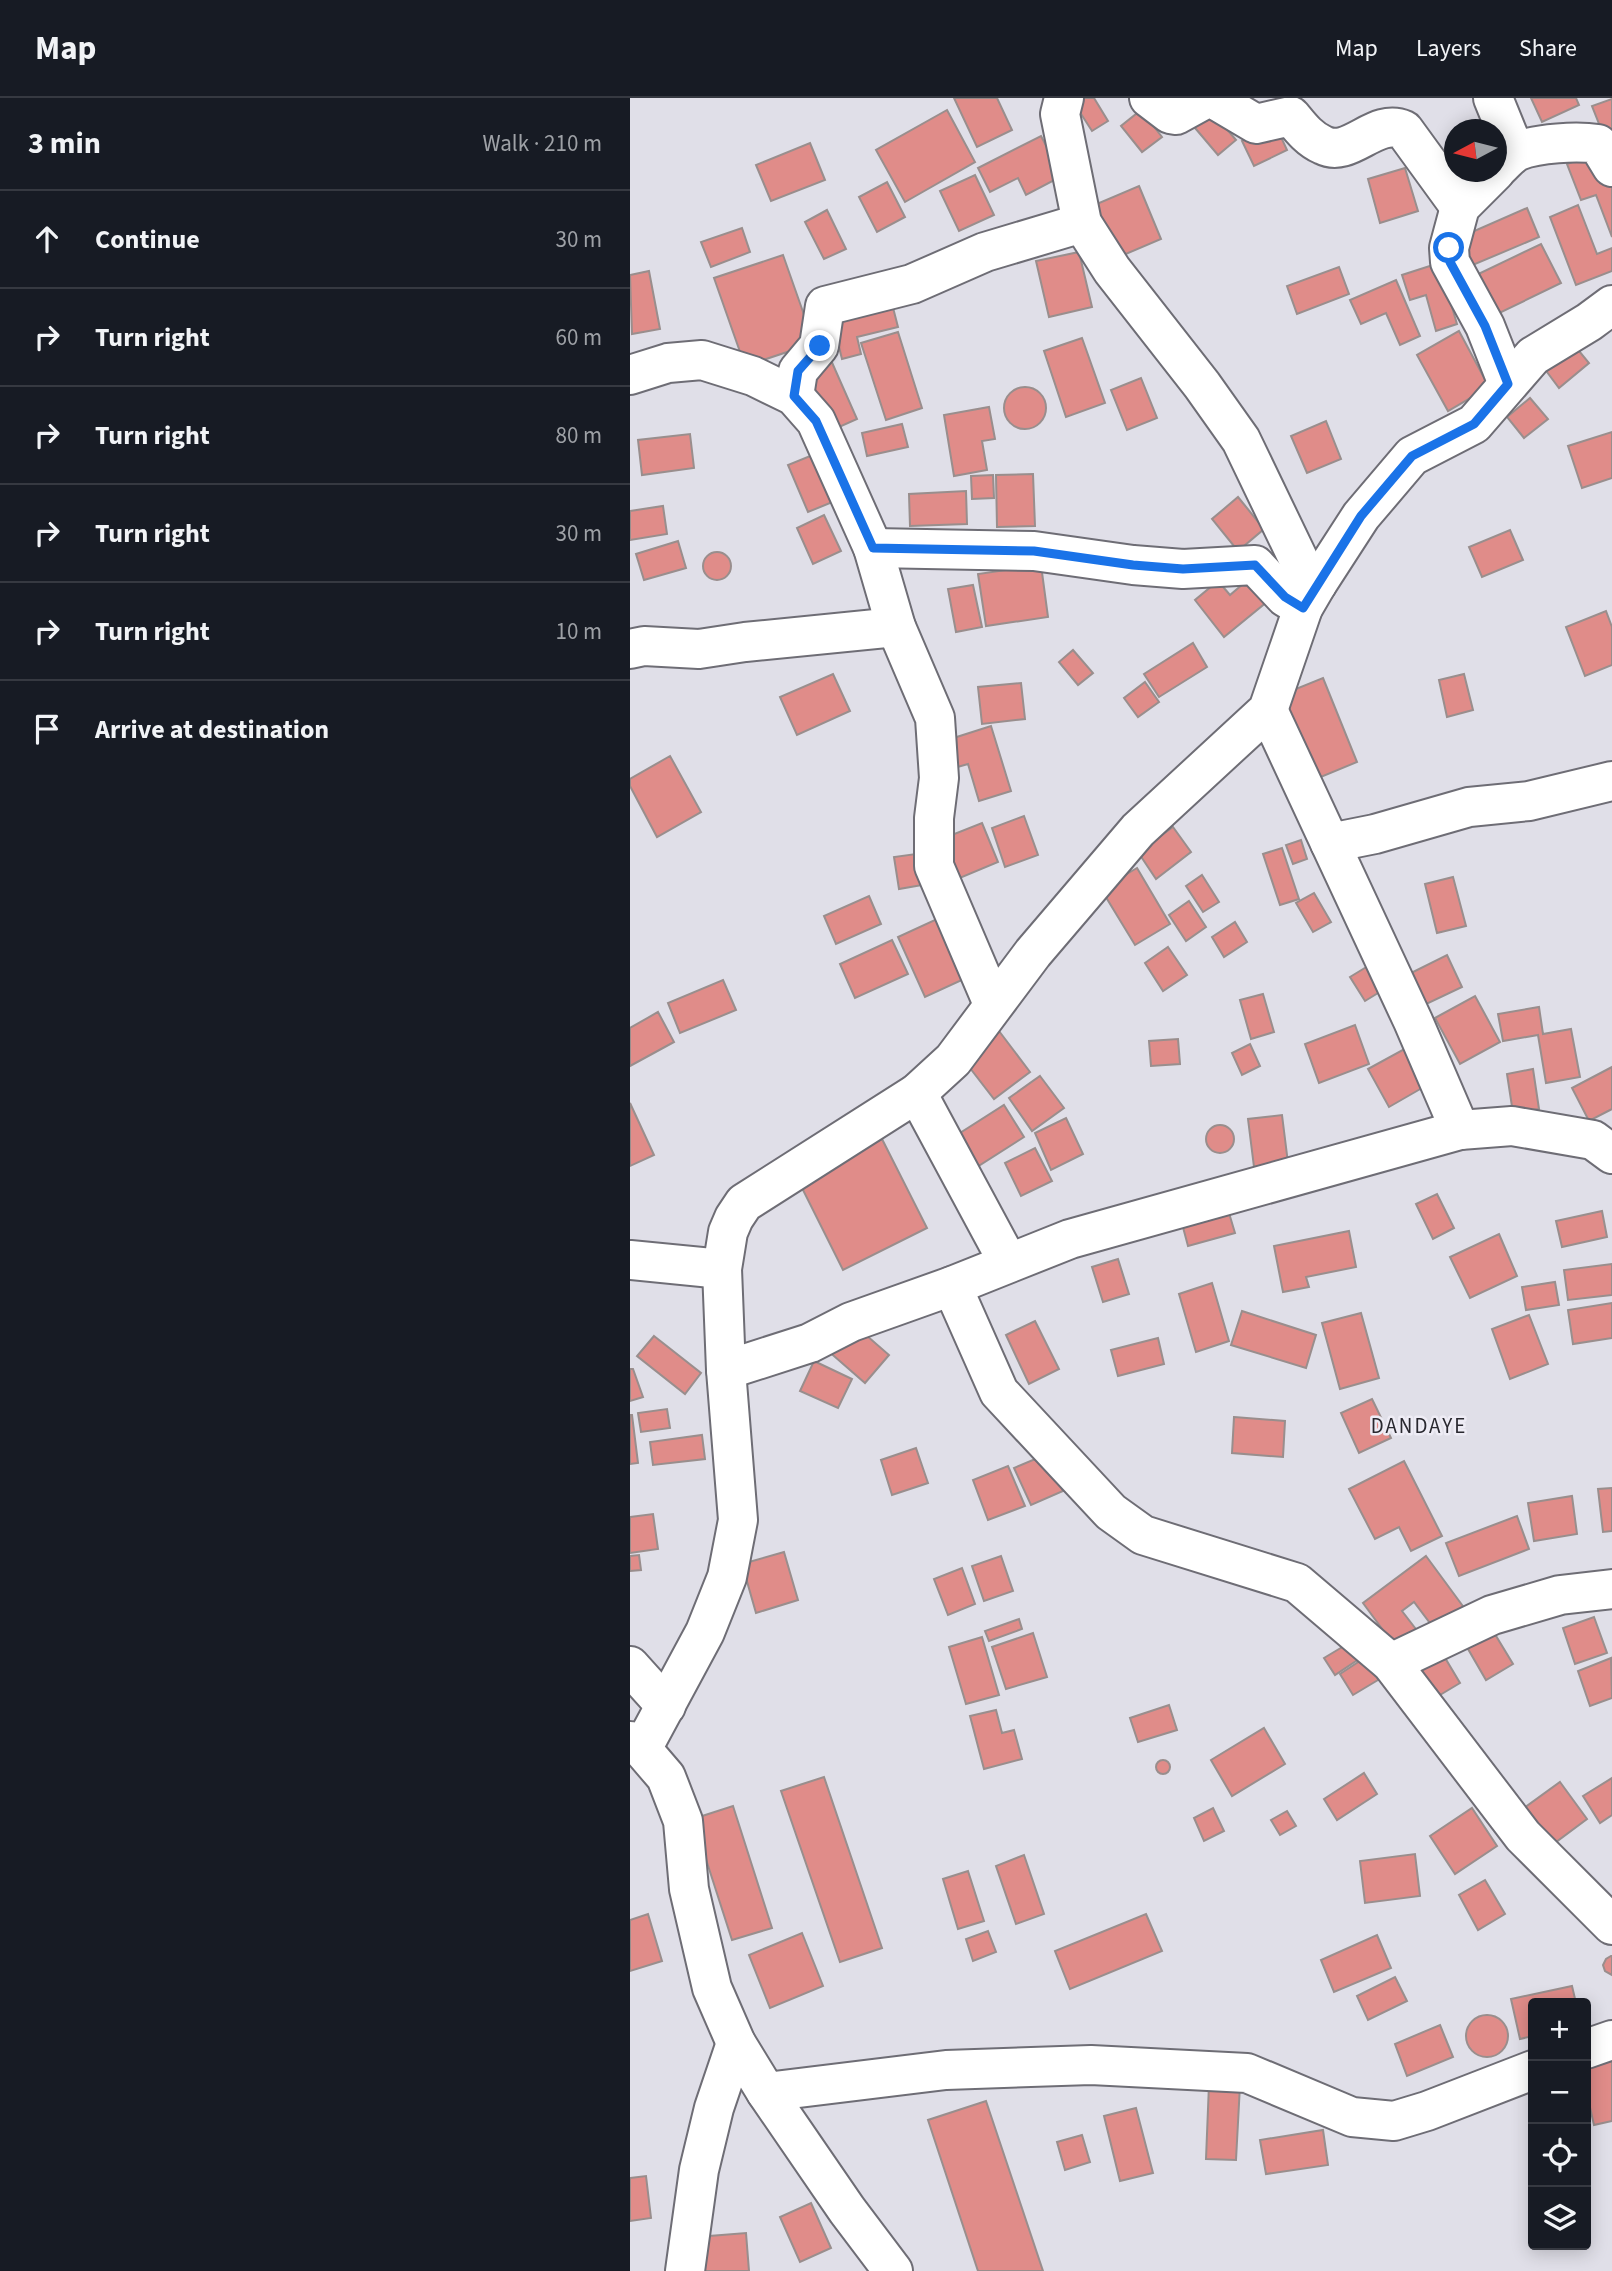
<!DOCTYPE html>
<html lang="en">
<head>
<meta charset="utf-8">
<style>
  body { margin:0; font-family:"Source Sans 3",sans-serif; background:#242831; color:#f1f3f6 }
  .controls { position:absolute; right:21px; bottom:21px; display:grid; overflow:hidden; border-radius:7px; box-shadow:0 4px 18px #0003 }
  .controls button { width:63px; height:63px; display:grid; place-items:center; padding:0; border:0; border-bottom:2px solid #363941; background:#171b24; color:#f1f3f6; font:35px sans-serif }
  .compass { position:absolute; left:814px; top:21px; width:63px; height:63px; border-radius:50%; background:#171b24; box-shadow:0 4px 18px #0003; rotate:263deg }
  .stop { position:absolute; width:21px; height:21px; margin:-16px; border:5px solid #1a73e8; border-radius:50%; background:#fff }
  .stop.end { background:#1a73e8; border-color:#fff; box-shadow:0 2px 7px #0008 }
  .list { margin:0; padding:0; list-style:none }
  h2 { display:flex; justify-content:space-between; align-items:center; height:91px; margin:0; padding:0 28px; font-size:30px }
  h2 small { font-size:23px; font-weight:400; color:#9ea1a6 }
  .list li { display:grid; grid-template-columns:46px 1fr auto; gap:21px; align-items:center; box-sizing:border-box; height:98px; padding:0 28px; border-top:2px solid #363941 }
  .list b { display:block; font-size:26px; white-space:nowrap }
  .list em { font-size:23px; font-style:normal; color:#9ea1a6 }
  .icon { flex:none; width:38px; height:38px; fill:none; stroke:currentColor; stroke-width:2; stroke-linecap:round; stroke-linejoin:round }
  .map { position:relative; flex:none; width:982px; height:2173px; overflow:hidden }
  header { display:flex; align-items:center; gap:42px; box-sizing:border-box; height:98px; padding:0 35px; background:#171b24; border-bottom:2px solid #363941 }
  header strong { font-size:33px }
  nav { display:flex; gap:38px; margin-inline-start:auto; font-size:24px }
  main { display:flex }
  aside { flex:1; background:#171b24 }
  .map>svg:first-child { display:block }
</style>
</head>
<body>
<header>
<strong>Map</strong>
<nav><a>Map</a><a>Layers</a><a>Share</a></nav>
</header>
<main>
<aside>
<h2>3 min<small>Walk · 210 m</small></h2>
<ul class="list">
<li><svg class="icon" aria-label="ahead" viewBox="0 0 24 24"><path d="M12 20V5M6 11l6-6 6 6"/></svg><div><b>Continue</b></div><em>30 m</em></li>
<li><svg class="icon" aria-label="right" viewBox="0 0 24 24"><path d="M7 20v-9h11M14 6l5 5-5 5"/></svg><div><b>Turn right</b></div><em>60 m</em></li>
<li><svg class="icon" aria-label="right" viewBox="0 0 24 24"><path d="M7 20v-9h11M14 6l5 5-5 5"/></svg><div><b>Turn right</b></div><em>80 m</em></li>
<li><svg class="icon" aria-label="right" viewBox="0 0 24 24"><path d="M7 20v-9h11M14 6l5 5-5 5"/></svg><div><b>Turn right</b></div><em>30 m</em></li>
<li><svg class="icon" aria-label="right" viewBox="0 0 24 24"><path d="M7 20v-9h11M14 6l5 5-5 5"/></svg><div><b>Turn right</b></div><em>10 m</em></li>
<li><svg class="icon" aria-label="arrive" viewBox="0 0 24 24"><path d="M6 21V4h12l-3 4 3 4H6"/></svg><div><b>Arrive at destination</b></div></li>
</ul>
</aside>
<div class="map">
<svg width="982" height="2173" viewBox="0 0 982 2173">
  <rect width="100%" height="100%" fill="#e0dfe8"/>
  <g fill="#e08c89" stroke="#998e8d" stroke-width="2">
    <polygon points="324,0 367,0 382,32 347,49"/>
    <polygon points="452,0 464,0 478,23 462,33 444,5"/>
    <polygon points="901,0 946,0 949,7 912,24"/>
    <polygon points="982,1 982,44 977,46 962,8"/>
    <polygon points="578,9 606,42 588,57 560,24"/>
    <polygon points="317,12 345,64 275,104 246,52"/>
    <polygon points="511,12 532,39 512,54 491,28"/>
    <polygon points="645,26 657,52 624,68 612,43"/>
    <polygon points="411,38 432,78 396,97 388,80 360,94 348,70"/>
    <polygon points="180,45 195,82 141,103 126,67"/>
    <polygon points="969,54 982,88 982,139 966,97 951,102 937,66"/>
    <polygon points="775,70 788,113 750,125 738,81"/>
    <polygon points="345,77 364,117 329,133 310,93"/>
    <polygon points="257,84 275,119 247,134 229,99"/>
    <polygon points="509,88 531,141 484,161 462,108"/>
    <polygon points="948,107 967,156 982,150 982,173 946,187 920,119"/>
    <polygon points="897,110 909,139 838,169 826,141"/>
    <polygon points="197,112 216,151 194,161 175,124"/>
    <polygon points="112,130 120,154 81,169 71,144"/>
    <polygon points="911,146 931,185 859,220 840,180"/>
    <polygon points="449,154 462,209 419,219 406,163"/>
    <polygon points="153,157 184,245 115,268 84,180"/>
    <polygon points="809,165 827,226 806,233 796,197 780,202 772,177"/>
    <polygon points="709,169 719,196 667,216 657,188"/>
    <polygon points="19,173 30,231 2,236 0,177"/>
    <polygon points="766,182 790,238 770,247 756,215 731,226 720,202"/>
    <polygon points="260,198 268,229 227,239 231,256 212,261 202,221"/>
    <polygon points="829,233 859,289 818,313 787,257"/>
    <polygon points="268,234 292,310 256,322 231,245"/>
    <polygon points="452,240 475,305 436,319 414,253"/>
    <polygon points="940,242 959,265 929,290 911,266"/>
    <polygon points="200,260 227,321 198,334 172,273"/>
    <polygon points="511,280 527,320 497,332 481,292"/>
    <circle cx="395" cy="310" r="21"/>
    <polygon points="900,300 918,321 894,340 877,319"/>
    <polygon points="359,309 365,341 352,343 357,372 324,378 314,317"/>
    <polygon points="696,323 711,361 677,375 661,338"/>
    <polygon points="272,326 278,349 237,358 232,335"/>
    <polygon points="982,334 982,380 952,390 938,348"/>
    <polygon points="60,336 64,370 12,377 8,342"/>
    <polygon points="185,356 205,403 178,414 158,367"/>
    <polygon points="403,376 405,428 367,429 366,377"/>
    <polygon points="363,377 364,400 342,401 341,378"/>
    <polygon points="336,393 337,426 280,428 279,396"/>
    <polygon points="608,399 634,431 608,453 582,421"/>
    <polygon points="33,408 37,436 0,442 0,413"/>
    <polygon points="194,417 211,453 183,466 167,430"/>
    <polygon points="880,432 893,462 852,479 839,449"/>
    <polygon points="48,443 56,470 14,482 6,456"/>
    <circle cx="87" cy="468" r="14"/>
    <polygon points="411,467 418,519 356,528 348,476"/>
    <polygon points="620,480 638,503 594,539 565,502 588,483 600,497"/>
    <polygon points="343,487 352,529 326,534 318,491"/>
    <polygon points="976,513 982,529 982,567 955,578 936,529"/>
    <polygon points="563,545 577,569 529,599 514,576"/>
    <polygon points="443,552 463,575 448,587 429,564"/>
    <polygon points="203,576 220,613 167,637 150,599"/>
    <polygon points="834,576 843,612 817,619 809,582"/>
    <polygon points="693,580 727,664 686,681 651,597"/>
    <polygon points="515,584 529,604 508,619 494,600"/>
    <polygon points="391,585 395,621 352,626 348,589"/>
    <polygon points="361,628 381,693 349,703 338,666 317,672 308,645"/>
    <polygon points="40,658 71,714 27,739 0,688 0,681"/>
    <polygon points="394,718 408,757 375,769 362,730"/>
    <polygon points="352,725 368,764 325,782 309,742"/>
    <polygon points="543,729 561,754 526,781 508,754"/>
    <polygon points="671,742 677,761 663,766 656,747"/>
    <polygon points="652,750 669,801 650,807 633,756"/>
    <polygon points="293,755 298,786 269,791 264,759"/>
    <polygon points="507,770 540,826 505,847 471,791"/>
    <polygon points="572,777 589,804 573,814 556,788"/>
    <polygon points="823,779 836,828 807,835 795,786"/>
    <polygon points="684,795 701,824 683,834 666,805"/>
    <polygon points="239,798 251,826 206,846 194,818"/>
    <polygon points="559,803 576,829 556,843 539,817"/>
    <polygon points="307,821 334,881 295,899 268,839"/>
    <polygon points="605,824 617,844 594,859 582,839"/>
    <polygon points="262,842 278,876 225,900 210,866"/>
    <polygon points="538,849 557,877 533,893 515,865"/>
    <polygon points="817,857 832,889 790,909 775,878"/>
    <polygon points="738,868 753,892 735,903 720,879"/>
    <polygon points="93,882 106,912 50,935 38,905"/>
    <polygon points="633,896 644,934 621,941 610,902"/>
    <polygon points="845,898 870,944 830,966 805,920"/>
    <polygon points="909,909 913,936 941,931 950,979 916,985 908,937 873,943 868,916"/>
    <polygon points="28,914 44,944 0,968 0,930"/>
    <polygon points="725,927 739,966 689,985 675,946"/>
    <polygon points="369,933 400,974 364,1001 333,961"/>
    <polygon points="548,941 550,966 521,968 519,943"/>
    <polygon points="620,946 630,968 612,977 602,955"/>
    <polygon points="778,949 799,986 759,1009 738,971"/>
    <polygon points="982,969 982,1011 959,1023 942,990"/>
    <polygon points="903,971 909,1011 883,1015 877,976"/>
    <polygon points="410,978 434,1010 402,1033 379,1000"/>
    <polygon points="0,1005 24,1057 0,1068"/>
    <polygon points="374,1007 394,1039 339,1074 319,1042"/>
    <polygon points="652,1017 658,1065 624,1069 618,1021"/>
    <polygon points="436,1020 453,1056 421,1072 405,1035"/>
    <circle cx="590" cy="1041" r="14"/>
    <polygon points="252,1041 297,1130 213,1172 169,1084"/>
    <polygon points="405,1050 422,1083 391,1098 375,1065"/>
    <polygon points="807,1096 824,1130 803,1141 786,1106"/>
    <polygon points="596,1105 605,1135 558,1148 550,1118"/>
    <polygon points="972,1113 977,1139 932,1149 926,1123"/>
    <polygon points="719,1133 726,1169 676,1179 679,1189 653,1194 644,1148"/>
    <polygon points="869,1136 887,1178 840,1200 820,1159"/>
    <polygon points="488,1161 499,1196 473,1204 462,1169"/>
    <polygon points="982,1166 982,1197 938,1202 934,1172"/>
    <polygon points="925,1184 929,1207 896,1212 892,1189"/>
    <polygon points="582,1185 599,1243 566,1254 549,1196"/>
    <polygon points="982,1205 982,1240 943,1246 938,1212"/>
    <polygon points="612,1213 686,1237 676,1270 601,1247"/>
    <polygon points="731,1215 749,1280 710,1291 692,1225"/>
    <polygon points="899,1217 918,1266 880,1281 862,1231"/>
    <polygon points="405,1223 429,1271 399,1286 376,1237"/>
    <polygon points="221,1224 259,1257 235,1285 197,1252"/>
    <polygon points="24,1238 71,1275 55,1296 7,1258"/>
    <polygon points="528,1240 534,1266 488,1278 481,1252"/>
    <polygon points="184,1263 222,1281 208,1310 170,1293"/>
    <polygon points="0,1271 3,1271 13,1299 0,1303"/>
    <polygon points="742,1301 761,1340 729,1355 711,1315"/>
    <polygon points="37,1311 40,1330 11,1334 8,1315"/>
    <polygon points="0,1317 2,1317 8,1365 0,1366"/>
    <polygon points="604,1319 655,1323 653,1359 602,1355"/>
    <polygon points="72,1337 75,1361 23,1367 20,1344"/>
    <polygon points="286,1350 298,1385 262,1397 251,1362"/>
    <polygon points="417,1356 433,1393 401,1407 384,1370"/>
    <polygon points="774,1363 812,1438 781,1453 769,1429 745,1441 719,1391"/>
    <polygon points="378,1368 395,1408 358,1422 343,1382"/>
    <polygon points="982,1390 982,1433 973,1434 968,1391"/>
    <polygon points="942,1398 947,1436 904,1443 898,1405"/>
    <polygon points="23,1416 28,1451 0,1455 0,1419"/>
    <polygon points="887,1418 899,1451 829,1478 816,1445"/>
    <polygon points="154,1454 168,1502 126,1515 112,1466"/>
    <polygon points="9,1457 11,1472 0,1473 0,1458"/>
    <polygon points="371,1458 383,1493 354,1503 342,1468"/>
    <polygon points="796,1458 835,1511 806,1533 784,1504 772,1513 792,1539 770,1555 733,1505"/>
    <polygon points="332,1470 345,1506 318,1517 304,1481"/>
    <polygon points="964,1519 977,1555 945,1566 933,1530"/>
    <polygon points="389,1521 392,1531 359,1543 355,1533"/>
    <polygon points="860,1528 883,1566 856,1582 834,1544"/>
    <polygon points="403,1535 417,1579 376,1591 362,1549"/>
    <polygon points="352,1539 369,1597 336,1606 319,1549"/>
    <polygon points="719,1545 729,1561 705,1577 694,1560"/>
    <polygon points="811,1553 830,1585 805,1600 786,1568"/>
    <polygon points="739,1557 753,1579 723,1597 710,1576"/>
    <polygon points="981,1560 982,1600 960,1608 948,1573"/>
    <polygon points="539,1607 547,1632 508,1644 500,1620"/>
    <polygon points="366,1612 372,1635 384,1632 392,1661 354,1671 340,1618"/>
    <polygon points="634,1630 655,1666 602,1698 581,1662"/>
    <circle cx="533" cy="1669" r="7"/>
    <polygon points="734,1675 747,1696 707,1722 694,1701"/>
    <polygon points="194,1679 252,1850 210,1864 151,1693"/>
    <polygon points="982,1680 982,1717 970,1725 953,1698"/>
    <polygon points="930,1684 957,1721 918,1750 890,1713"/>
    <polygon points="103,1708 142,1830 102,1842 63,1721"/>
    <polygon points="583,1710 594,1733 574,1743 564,1720"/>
    <polygon points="842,1710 867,1748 825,1776 800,1738"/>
    <polygon points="657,1713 666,1728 650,1737 641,1722"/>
    <polygon points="785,1756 790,1798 735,1805 730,1763"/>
    <polygon points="394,1757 414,1816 386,1826 366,1768"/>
    <polygon points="338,1773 354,1823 328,1831 313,1781"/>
    <polygon points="855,1782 875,1816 848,1832 829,1797"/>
    <polygon points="18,1816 32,1863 0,1873 0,1822"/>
    <polygon points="516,1816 532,1853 440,1891 425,1853"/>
    <polygon points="358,1833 366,1854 343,1863 336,1841"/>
    <polygon points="172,1835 193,1888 140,1910 119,1857"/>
    <polygon points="747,1837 761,1870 704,1894 691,1862"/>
    <polygon points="981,1858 982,1858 982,1877 975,1873 973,1867 976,1861"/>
    <polygon points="765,1879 777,1903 738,1922 727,1898"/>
    <polygon points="942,1888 946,1905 903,1905 903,1938 890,1941 881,1901"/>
    <circle cx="857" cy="1938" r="21"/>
    <polygon points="810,1927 823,1959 777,1978 765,1946"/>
    <polygon points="982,1952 982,2023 964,2027 956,1992 956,1958"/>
    <polygon points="579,1986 610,1987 606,2062 576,2061"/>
    <polygon points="356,2003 413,2173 348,2173 298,2022"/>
    <polygon points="506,2010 523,2075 490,2083 474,2018"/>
    <polygon points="693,2032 698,2067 636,2076 630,2042"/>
    <polygon points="452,2037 460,2064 435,2072 427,2044"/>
    <polygon points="16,2078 21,2120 0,2123 0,2080"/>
    <polygon points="181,2105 201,2150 170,2164 150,2119"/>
    <polygon points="116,2135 119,2173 70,2173 67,2139"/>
  </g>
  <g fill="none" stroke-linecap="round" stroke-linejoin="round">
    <defs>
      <g id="minor">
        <polyline points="434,0 430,16 452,125 482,172 572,287 611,342 675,475 687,486"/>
        <path d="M519 0 540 16 546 17 577 0H582L626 26 661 18C670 29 679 41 693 47 720 61 745 19 774 32L830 109"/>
        <polyline points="863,0 885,54"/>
        <path d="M866 72C873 66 880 57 888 53 908 45 947 43 968 46L982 69"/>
        <polyline points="865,74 830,109 819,150 820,164 855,228 878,286"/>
        <polyline points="0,277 38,265 72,262 123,278 164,298 186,323 243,450 266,529 305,620 309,680 304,720 304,768 363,906"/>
        <polyline points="164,298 168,273 189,248 195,208 282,186 355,154 452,125"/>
        <polyline points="243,450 404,453 503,467 553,471 625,467 655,499 673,510"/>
        <polyline points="0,551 14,548 69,551 115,544 266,529"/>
        <polyline points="638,612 783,923 830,1032"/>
        <polyline points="700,745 745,736 839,709 899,703 982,683"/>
        <polyline points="287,995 378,1164"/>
        <polyline points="0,1162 92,1171"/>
        <polyline points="322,1188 369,1294 481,1414 513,1437 667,1485 761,1565 893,1738 982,1827"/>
        <polyline points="96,1272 180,1245 221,1224 322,1188 440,1141 830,1032 882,1028 963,1042 982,1056"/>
        <polyline points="761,1565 862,1517 930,1497 982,1491"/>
        <polyline points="0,1568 36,1608"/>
        <polyline points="0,1643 12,1651 36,1679 53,1723 59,1791 82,1890 106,1945 136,1994 217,2112 263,2173"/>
        <polyline points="12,1651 75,1534 97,1479 108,1422 96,1272 92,1171 98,1134 104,1120 114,1105 287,995 323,962 403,855 508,732 638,612 673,510 687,486 731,418 782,358 844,326 903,258 959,224 982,207"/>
        <polyline points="956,1951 982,1942"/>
        <polyline points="136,1994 316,1972 461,1967 617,1975 722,2019 764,2023 797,2013 903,1972"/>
        <polyline points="55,2173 69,2072 84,2010 106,1945"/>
      </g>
    </defs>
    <use href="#minor" stroke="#6e6d75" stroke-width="42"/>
    <use href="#minor" stroke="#fff" stroke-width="38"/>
  </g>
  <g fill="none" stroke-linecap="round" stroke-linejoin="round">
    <polyline stroke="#1a73e8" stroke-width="9" points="190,248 168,273 164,298 186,323 243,450 404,453 503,467 553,471 625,467 655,499 673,510 731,418 782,358 844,326 878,286 855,228 820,164 819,150"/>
  </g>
  <g text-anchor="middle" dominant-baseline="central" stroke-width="5" stroke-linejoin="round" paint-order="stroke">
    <g font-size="21" letter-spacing="2" fill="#29282f" stroke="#eeecf5">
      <text x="789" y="1328">DANDAYE</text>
    </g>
  </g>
</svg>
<div class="controls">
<button>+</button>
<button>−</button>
<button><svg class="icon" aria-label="locate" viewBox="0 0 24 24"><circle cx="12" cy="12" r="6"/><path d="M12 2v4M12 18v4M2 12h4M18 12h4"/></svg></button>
<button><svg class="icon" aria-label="layers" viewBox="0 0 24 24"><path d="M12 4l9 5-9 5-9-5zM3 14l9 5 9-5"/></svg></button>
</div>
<svg class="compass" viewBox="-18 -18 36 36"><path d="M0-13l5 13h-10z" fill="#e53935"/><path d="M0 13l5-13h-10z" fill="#9ea1a6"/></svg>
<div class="stop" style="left:819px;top:150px"></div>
<div class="stop end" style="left:190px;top:248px"></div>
</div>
</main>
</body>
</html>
